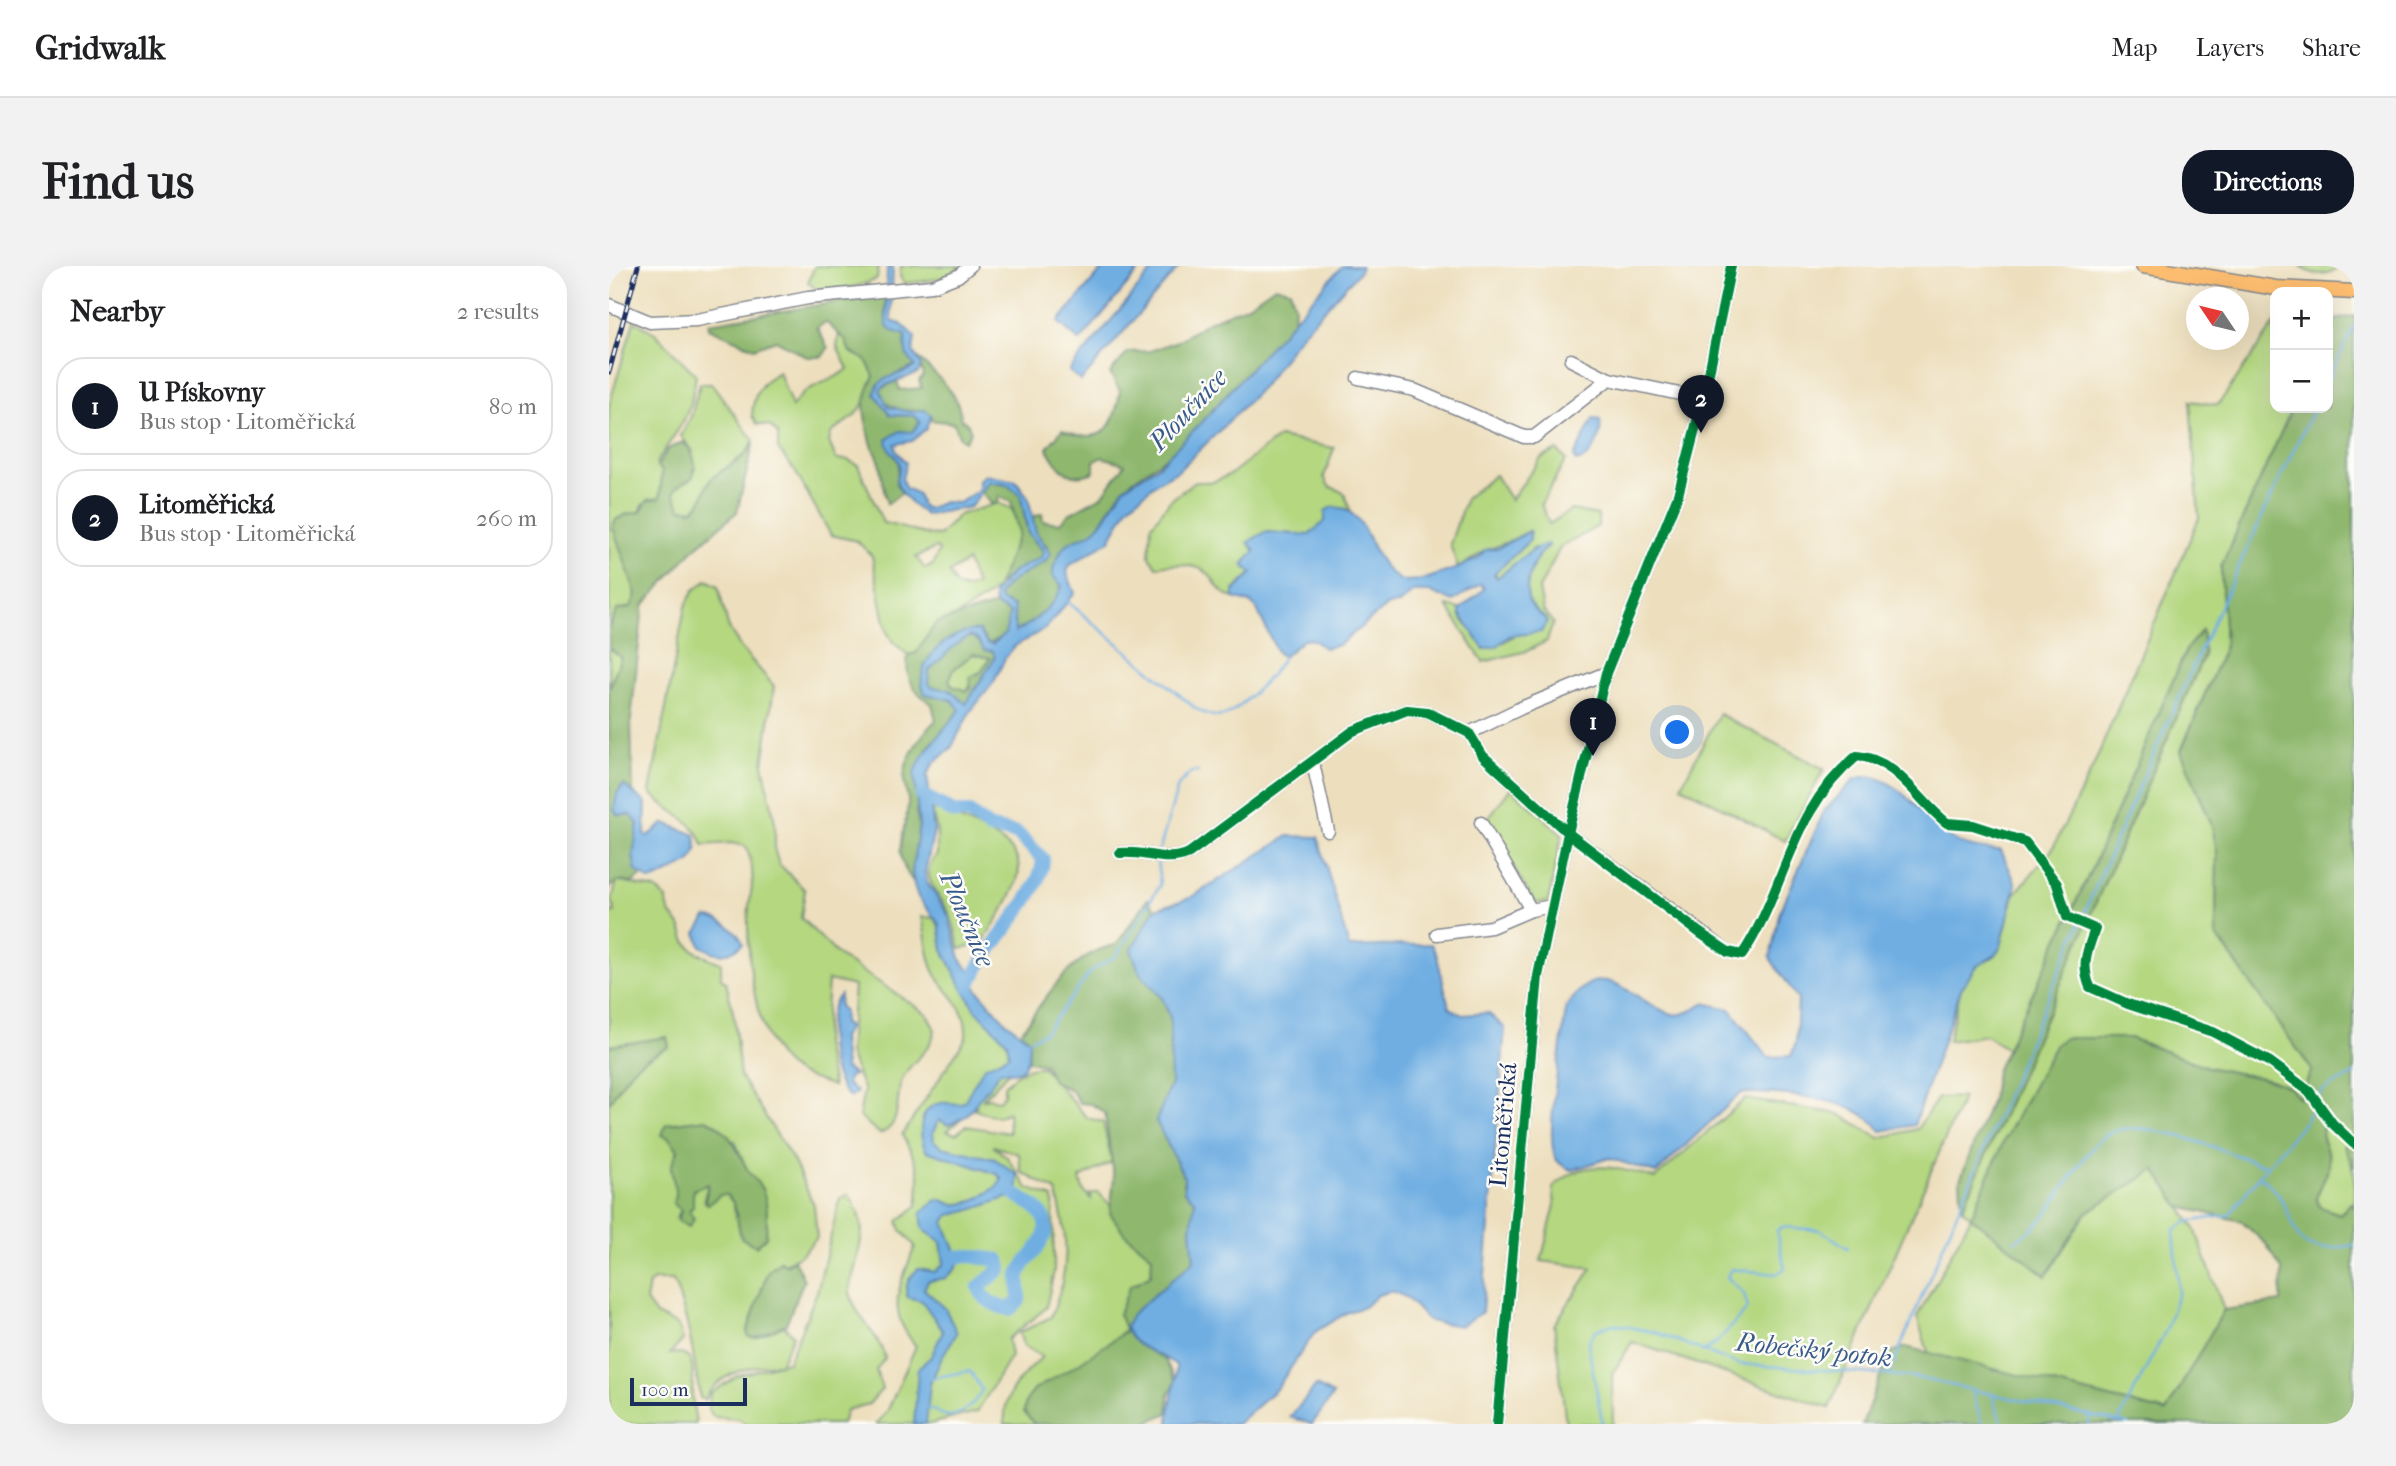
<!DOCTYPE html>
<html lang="en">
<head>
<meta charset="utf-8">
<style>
  body { margin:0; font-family:"IM FELL French Canon",serif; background:#f2f2f2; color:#202124 }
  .controls { position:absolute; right:21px; top:21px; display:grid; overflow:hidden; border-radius:14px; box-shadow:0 7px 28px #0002 }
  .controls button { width:63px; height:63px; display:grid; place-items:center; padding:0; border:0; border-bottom:2px solid #e0e0e0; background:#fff; color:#202124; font:35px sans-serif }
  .compass { position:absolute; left:1577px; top:21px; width:63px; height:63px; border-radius:50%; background:#fff; box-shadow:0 7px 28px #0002; rotate:305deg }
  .scale { position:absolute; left:21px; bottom:18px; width:117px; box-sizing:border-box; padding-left:7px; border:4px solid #1b2f5e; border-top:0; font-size:19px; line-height:24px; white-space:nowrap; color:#1b2f5e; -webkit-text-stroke:5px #fdfcf7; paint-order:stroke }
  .you { position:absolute; left:1069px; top:467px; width:24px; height:24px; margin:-18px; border:5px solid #fff; border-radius:50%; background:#1a73e8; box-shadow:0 0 0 10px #1a73e833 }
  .badge { display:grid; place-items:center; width:46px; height:46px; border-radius:50%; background:#111827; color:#fff; font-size:23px; font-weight:700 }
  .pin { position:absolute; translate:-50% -58px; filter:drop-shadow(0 2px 4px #0008) }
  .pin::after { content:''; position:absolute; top:37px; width:24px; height:21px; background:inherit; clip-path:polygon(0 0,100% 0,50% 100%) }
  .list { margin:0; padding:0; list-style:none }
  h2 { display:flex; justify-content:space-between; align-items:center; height:91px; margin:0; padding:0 28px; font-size:30px }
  h2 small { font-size:23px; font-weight:400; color:#757577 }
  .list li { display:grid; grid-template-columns:46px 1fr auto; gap:21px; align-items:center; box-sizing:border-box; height:98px; margin:0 14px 14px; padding:0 14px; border:2px solid #e0e0e0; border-radius:28px }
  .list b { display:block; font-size:26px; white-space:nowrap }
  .list p { margin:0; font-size:23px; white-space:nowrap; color:#757577 }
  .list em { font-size:23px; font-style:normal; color:#757577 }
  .map { position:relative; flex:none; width:1745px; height:1158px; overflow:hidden; border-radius:28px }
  header { display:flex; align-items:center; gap:42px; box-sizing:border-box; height:98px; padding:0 35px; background:#fff; border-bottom:2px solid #e0e0e0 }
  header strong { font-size:33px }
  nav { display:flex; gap:38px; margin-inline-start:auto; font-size:24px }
  .intro { display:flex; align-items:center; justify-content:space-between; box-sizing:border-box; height:168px; padding:0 42px }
  h1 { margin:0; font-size:49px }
  .button { padding:18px 32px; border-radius:28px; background:#111827; color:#fff; font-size:24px; font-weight:700 }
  main { display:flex; gap:42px; padding:0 42px }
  aside { flex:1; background:#fff; border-radius:28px; box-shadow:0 7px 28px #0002 }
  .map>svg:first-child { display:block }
</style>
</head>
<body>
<header>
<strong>Gridwalk</strong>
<nav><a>Map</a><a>Layers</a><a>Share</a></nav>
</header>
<div class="intro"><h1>Find us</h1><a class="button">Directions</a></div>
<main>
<aside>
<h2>Nearby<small>2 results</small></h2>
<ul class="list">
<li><span class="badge">1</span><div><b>U Pískovny</b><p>Bus stop · Litoměřická</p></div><em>80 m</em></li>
<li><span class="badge">2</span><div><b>Litoměřická</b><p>Bus stop · Litoměřická</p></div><em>260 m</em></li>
</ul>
</aside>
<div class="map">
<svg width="1745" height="1158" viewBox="0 0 1745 1158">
  <rect width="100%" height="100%" fill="#fdfcf7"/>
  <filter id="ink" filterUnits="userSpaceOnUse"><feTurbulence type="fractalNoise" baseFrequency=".0143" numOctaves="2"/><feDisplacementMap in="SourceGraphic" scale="14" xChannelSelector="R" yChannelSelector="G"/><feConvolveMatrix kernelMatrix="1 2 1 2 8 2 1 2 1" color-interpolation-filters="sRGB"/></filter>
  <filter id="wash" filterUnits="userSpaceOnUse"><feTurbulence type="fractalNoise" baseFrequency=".00686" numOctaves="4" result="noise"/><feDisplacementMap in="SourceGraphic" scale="28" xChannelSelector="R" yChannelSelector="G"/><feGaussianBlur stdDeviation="1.57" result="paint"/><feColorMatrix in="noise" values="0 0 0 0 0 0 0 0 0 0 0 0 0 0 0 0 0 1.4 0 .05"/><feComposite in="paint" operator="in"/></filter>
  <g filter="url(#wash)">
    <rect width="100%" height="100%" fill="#eddfbd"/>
    <g fill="#b4d780" stroke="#68836f" stroke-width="2" fill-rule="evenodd">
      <polygon points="206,0 270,0 268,13 249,20 209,25 199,16"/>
      <path d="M292 0H351C341 14 311 16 295 17L291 11Z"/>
      <path d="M1692 0H1732C1720 10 1702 11 1692 0Z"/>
      <polygon points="25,55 46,67 87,109 82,138 74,156 47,197 53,205 51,232 34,238 31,246 13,251 10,273 27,328 22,341 8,344 0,362 0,139"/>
      <polygon points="1666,57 1666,142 1683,142 1612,301 1616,380 1572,485 1603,559 1608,586 1607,669 1703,804 1690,832 1662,814 1598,801 1521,772 1362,950 1437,1010 1477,947 1546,903 1586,963 1615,1044 1558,1146 1320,1089 1308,1051 1362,951 1353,943 1595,389 1593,365 1578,382 1483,602 1398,783 1377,769 1339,775 1352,723 1368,700 1387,689 1392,680 1405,629 1443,584 1484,501 1590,252 1581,135 1609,139"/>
      <path d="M230 67 273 94 263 127 246 149 222 167 220 176 227 193 239 194 249 199 274 257C293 260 310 269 330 270L350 249 389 237 403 243 410 267 389 319 382 328 348 350 327 357 307 387 299 389 284 376 278 366 263 290 248 275 222 269 186 205 169 183V168L161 160 148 158 143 150C144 129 151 116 170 106L183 141C199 115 216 121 239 103L228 81ZM327 282 330 284 324 299 316 303 307 291ZM358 295 367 319 356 323 347 320 340 307Z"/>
      <path d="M91 118H103L145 175C136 195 118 199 103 212 93 222 99 234 84 244L71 242 65 227 84 185 72 170 82 151Z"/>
      <path d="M670 171 725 182 715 211 720 220 735 227 741 244 734 242 716 246V255L700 269 656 266 640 278 646 285 636 296V302L644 307 625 324V332C606 325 609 316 597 306 588 298 558 297 548 301L540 290 542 260 561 235 585 216H604L622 208Z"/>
      <path d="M948 184 957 194 932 238 940 258 962 244 989 249V260L951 282 930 323 934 344 944 357 938 375 918 385 874 396 838 340 851 343C850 364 877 371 893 377L936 352C930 348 923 342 920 336 914 321 925 287 939 282H925L912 296 888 312 886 306 921 274 919 265C906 274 892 278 878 284 868 288 859 297 849 302L841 278 857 232 886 209 902 234 932 192Z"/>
      <path d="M98 314 109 320 119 360 132 382 165 420 154 498 166 557V586L170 598 196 624 192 652 230 690 318 748 326 764C320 790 302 792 293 814 285 833 295 858 271 868L250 850 255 825 240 787 245 720 219 714 215 778 224 820C212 815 194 811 184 804 147 778 139 701 139 659 138 626 151 618 137 580L122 577 94 579C85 551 58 547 41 526L76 341 85 324Z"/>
      <polygon points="0,382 12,391 0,423"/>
      <polygon points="364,388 381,392 372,406 367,408 358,425 343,420 340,414 345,403"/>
      <polygon points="1110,448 1215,503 1176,575 1072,520"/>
      <polygon points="902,522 953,568 939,636 926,637 876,556"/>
      <path d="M329 544C423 584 432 590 372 678L351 683C347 670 345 653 337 641 327 623 309 609 328 589V565L323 545Z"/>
      <path d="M8 615 46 623 58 633C58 645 62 649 69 657 73 661 74 668 76 673 82 687 99 692 112 697V712L117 716 125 751 131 810 185 896 205 939 208 972 191 990 159 1005 138 1066 162 1065 175 1060 184 1069 171 1098 179 1096 208 1026 231 933 240 929C260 963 253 969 245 1006 243 1013 240 1020 241 1027 247 1053 270 1067 276 1092L267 1104 273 1123 260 1138 237 1144 233 1158H136L130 1153 105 1151 99 1143 101 1128 127 1110 170 1098C141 1099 110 1106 95 1134L91 1132C85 1092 80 1052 64 1014H45L40 1018 37 1035 47 1049 69 1059 74 1074 61 1088C89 1083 84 1110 83 1129 83 1138 86 1148 87 1158H0V837C22 803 22 799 59 781L23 777 0 780V659L1 646H6L3 634ZM60 872 126 875 139 907 152 922 126 951 125 938 118 929H111L99 938 95 933 99 918 84 924 80 944 68 951 72 944 62 903 69 884Z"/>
      <path d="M313 651 326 652 333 667 334 684 400 779 399 806 373 834 379 832 390 834 395 829V819C409 807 416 800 434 801L478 852 494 856 503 896 471 912 474 924 482 933 481 928 489 926 506 944 554 979 546 1014 517 1062 499 1081 449 1158H396C393 1127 412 1111 433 1091L415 1080 410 1067 442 1051C461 1005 460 972 447 925L412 906 410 888 384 880 398 891 419 922 444 932 445 1005 437 1042 399 1073 402 1090 368 1146 321 1158H267L278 1146 307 1080C275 1042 291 1022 306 980L292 964 289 955 308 940C313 905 310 899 293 869L357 772C359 737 337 730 325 705 318 690 317 668 313 651ZM368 839 366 844 389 851 399 846 400 867 357 860 347 868 338 865Z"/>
      <path d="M1354 831 1220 1142 1023 1076 1003 1108 1004 1158H957L945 1059 983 1002 932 995 946 939 944 922C975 890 1008 902 1046 912L1136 833 1230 848 1271 872 1308 863 1329 832Z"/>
      <polygon points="1714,849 1737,874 1745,904 1745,938 1742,937 1731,948 1711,941 1706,932 1720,902 1720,890 1713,873"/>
    </g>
    <g fill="#8fb86e" stroke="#557466" stroke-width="2" fill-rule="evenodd">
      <path d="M666 20 681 24 686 40 685 56 568 182C552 197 533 206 517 220 502 234 498 255 482 267 473 273 461 273 454 282 445 294 452 306 452 319 453 334 419 361 405 366V341L392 335 390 329 401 316 438 295 439 281 427 269 423 251 433 248 434 255 452 257 460 248 493 230 516 198 493 191 485 195V206C461 216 448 203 438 182L453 164C494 180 505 164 511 125L501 107 519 86 541 85 569 75 599 56 639 39Z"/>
      <path d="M277 28C276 54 273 58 296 69L297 84 306 100 276 113 266 128 281 149 306 150 311 156 303 166H289L280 172 284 188 290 195 287 218 293 227 278 238C274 222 272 209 270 194 269 188 264 185 263 179 255 151 250 138 265 110L257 94 241 86 236 74 217 56 208 62 219 82 213 91H198L167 74 145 82 100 62V57Z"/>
      <polygon points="1745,50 1745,904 1735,879 1737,874 1714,850 1713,873 1720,890 1720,902 1707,932 1711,941 1731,948 1742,937 1745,938 1745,1158 1253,1158 1280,1087 1297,1081 1557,1146 1615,1044 1672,1036 1673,1004 1657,978 1632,955 1571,941 1546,904 1477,947 1437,1010 1362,951 1396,872 1447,778 1456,772 1521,772 1598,801 1662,814 1682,822 1690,832 1703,804 1607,669 1608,586 1603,559 1572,485 1616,380 1612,301 1683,142 1719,142 1719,61 1722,55"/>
      <path d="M308 91C326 109 351 126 352 153L359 158 362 166 356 175 351 172 345 157 322 154V149L312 144 294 145 276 137 270 123 288 115 291 124 313 122 310 115 314 109Z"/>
      <path d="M145 175 128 246 83 285 34 340 22 454 24 527 12 521 5 543 9 549H22L28 554C32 573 15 593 33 610L23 617 8 615 0 622V423L12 391 0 382V362L8 344 22 341 27 328 4 262 6 254 18 248 31 246 39 234 51 232 53 205 48 200 59 183 74 176C85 187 88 196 84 211L68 221 65 227 71 242 83 244C99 234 93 222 103 212 118 199 136 195 145 175Z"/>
      <polygon points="381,216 398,219 411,227 419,267 435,286 431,292 405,305 389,319 410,267 402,236 390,230 389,237 382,238 373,226"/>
      <path d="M386 339 401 347 397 368 380 378 370 365 328 383 315 400 319 429 343 434 351 444 318 483 307 546 310 559 303 605 305 617C280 584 296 573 299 539 300 530 295 521 295 512 296 491 313 468 327 454L323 438C304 426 295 411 299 389L307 387 327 357Z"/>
      <polygon points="1593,364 1595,388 1353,944 1351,914 1383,831 1387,805 1483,602 1578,382"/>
      <path d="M361 370 369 374 375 384 385 385 387 391 357 438 338 424 322 421 319 416 320 404C334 391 342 378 361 370ZM364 388 381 392 372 406 361 411 362 422 358 425 343 420 340 414 345 403Z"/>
      <path d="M539 633 546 643 522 684 530 705 553 732 561 751 562 818 547 855 575 911 574 919 586 935 582 963 586 995 524 1047 522 1072 556 1094 567 1116 560 1128 559 1147 534 1158H425L415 1146 417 1135 426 1123 469 1098 517 1065 510 1048 521 1020 542 1009 543 990 515 967 501 947 505 912 496 847 482 838 471 837 462 824 444 815 436 798 419 795 420 774 412 766C436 733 463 686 507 679Z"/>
      <path d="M58 771 60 781C22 799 22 803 0 837V780Z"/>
      <path d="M97 853C122 865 126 880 138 903 141 910 148 915 152 921 160 936 158 955 157 971L147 980 132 972 125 938 118 929H111L99 938 96 936 99 918 84 924V941L80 944 85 953 80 961 69 955 72 944 64 937 67 930 62 901 69 884 60 872 53 869 57 858Z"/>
      <polygon points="185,994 195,1014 177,1058 147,1072 140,1071 138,1066 159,1005 171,995 177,999"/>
    </g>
    <g fill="#6faee2" stroke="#456ea0" stroke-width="2" fill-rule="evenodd">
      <path d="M278 0H284L282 55 292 58 306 71 304 85 312 99 309 107 277 119 271 124 279 141 302 146 316 144 322 149 317 163 303 175 286 178 287 185 297 197 293 213 296 222 309 228 312 239 318 243 335 236 350 237 370 224V214L376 209 407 215 419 231 427 266 442 288C432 305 402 308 390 329L392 335 405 341 406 366C424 358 446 339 453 320L444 310V302L453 283 461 276 481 268 494 255 515 222 549 200 593 156 733 0H752L750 6 691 70 655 119 614 161 569 205 549 216 519 241 501 274 460 300 458 307 466 327 437 362 406 380 396 392 385 416 361 446 342 482 325 497 318 509 325 565 316 606 318 616 339 648 351 692 364 710 368 723 396 755 420 774C419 785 422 806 402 806 399 806 395 805 392 805L357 850 339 859 330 854 324 866 325 875 333 881 386 893 409 909V925L406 930C383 935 364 946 340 949L335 956 349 991 348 1002 337 1012 319 1015 315 1023 336 1042 348 1067 334 1089 321 1118 317 1158H305L309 1102 322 1091 334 1065 313 1035 298 1031C295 1020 301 1010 309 1003L326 1006 335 998 332 976 314 963 312 947 329 933C335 934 339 938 345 938 358 940 388 925 393 913L388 908 317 885C309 868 309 841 332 837 341 836 346 840 355 836L375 801 400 789 398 776 366 743 353 721 334 684 330 658 309 631 305 619 303 605 310 559 305 508 314 489 351 444 343 434 316 428C301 399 340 362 370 365L378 377 384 378 396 368 401 347 386 339 385 327 405 305 431 292 435 286 419 267 411 228 398 219 380 216 361 241 317 249C305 240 290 229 287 213 298 189 278 192 278 173L291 165 303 166 311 156 306 150 281 149 266 128C268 107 295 111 306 100L297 88 296 69 283 65 277 58ZM361 370 369 374 375 384 384 385 386 391 357 438 341 424 323 421 319 416 320 404C335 392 342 379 361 370Z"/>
      <polygon points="496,0 534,0 471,75 449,56"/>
      <polygon points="547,0 571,0 472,115 460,105"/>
      <path d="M984 153 991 154C994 170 983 193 967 196L965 190Z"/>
      <path d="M723 241C764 242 756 296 793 315L813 314 849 302 869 292 876 284 889 282 921 265V274L885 308 888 312C901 302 924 280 939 278L940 280C926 286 913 320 920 335 923 342 930 348 936 352L938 356 932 366 901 370 888 380 875 383 851 348V343L875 323 872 318 844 335 820 326H804L790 338 779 339 730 379 715 382 704 374 695 373 674 391 668 386 648 343 642 337 625 332V325L643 307 634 299 646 285 639 276 656 266 700 269 716 255V245Z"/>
      <path d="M1259 510C1291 513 1315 554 1341 571 1356 582 1374 584 1392 584L1407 618 1392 680 1387 689 1368 700 1352 723 1305 859 1272 865C1248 830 1172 827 1132 827L1047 907 1000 892 963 904C954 900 947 897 945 887 937 861 954 773 957 742 994 682 1021 737 1064 748 1075 751 1086 742 1094 737L1121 743 1159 791 1182 790 1187 776 1189 733 1161 692 1170 648 1215 545 1246 513Z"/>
      <path d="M15 519 37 537 36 568 39 570 56 557 86 569 88 584 81 596C78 598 44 615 41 615L27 605 24 589 29 558 22 549H9L5 544 8 527Z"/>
      <path d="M679 570 709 571 740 681 822 678 828 690 840 741 853 749 879 747 896 762 873 1046 852 1060 819 1055 797 1031 782 1025 769 1029 755 1041 739 1046 706 1066 668 1122 628 1158H560C559 1137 568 1120 567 1099 553 1087 519 1082 517 1060L524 1047 585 995 582 963 586 935 575 925V911L547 855 562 818 561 751 553 732 530 705 522 684 546 643 581 632Z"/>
      <path d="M97 652C109 650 131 666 134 678 119 691 108 690 92 680L87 667Z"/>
      <path d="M231 729 230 740 235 746 234 758 240 761 233 772 236 802 245 809 239 811 238 818 248 826 241 831C218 815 212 744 231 729Z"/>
      <polygon points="707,1120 724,1129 703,1158 681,1151"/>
    </g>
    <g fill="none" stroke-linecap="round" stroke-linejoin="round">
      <g stroke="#6faee2" stroke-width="2.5">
        <polyline points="1719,114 1745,60"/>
        <path d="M459 336 586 442C594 447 604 452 613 450 627 448 668 405 674 391"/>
        <polyline points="550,586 569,520 582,506 589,506"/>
        <polyline points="418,775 436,766 483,704 507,690 551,619 548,594"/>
        <polyline points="1650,910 1696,855 1713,825 1745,808"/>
        <path d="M1405 975C1433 961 1441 942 1458 917 1470 900 1481 880 1499 868 1533 848 1620 888 1658 900"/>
        <polyline points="1094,1086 1109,1075 1139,1042 1135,1028 1118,1011 1122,1003 1167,1008 1176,1003 1168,965 1172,961 1211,964 1239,982"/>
        <path d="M1280 1108C1417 784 1551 458 1705 142"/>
        <polyline points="1363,1124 1373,1158"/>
        <polyline points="1383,1128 1393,1158"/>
        <path d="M318 1142C324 1143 328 1147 335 1149 350 1154 367 1136 373 1124L361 1105 322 1112"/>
        <polyline points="1480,1147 1480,1158"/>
        <path d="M1509 1156 1557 1064 1570 1025 1565 965 1577 956 1620 949 1650 910C1701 946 1663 996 1745 979"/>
        <polyline points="991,1158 993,1155 979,1077 987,1064 1004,1058 1045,1066 1129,1098 1305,1111 1519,1158"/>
      </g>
      <g stroke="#6faee2" stroke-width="14">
        <path d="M313 529 346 547H360L381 562 408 567 434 593C433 630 376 680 360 720"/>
        <path d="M343 991 361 990 390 994 392 1003 370 1021C373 1034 388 1041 401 1043L410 1035C411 1026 409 1016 410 1008 414 992 453 971 429 944 420 935 407 932 399 921"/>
      </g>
    </g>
  </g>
  <g filter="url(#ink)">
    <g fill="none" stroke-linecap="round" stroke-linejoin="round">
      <defs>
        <g id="minor">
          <polyline points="0,39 41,56 88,54 199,32 323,20 349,10 361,0"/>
          <polyline points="962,94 1000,113 1094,133"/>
          <polyline points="749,112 805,124 915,171 925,171 1000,113"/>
          <polyline points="860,467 912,442 997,407"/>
          <polyline points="704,497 719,565"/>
          <polyline points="872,557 922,644 943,640"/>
          <path d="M511 587C536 584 557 598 580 587L744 465 798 444 818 446 860 467 874 490 959 567 1119 686"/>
          <polyline points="828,668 882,661 922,644"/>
          <polyline points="888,1158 929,710 959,567 997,407 1069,229 1097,121 1122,0"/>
        </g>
        <polyline id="major" points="1534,0 1667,22 1745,26"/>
      </defs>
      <use href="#minor" stroke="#84878e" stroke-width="15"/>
      <use href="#major" stroke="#84878e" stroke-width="17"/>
      <use href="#minor" stroke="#fff" stroke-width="12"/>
      <use href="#major" stroke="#fcbd6f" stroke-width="14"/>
      <defs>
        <polyline id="rail" points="0,106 29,0"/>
      </defs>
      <use href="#rail" stroke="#1b2f5e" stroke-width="5"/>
      <use href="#rail" stroke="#fdfcf7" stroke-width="2.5" stroke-dasharray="8" stroke-linecap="butt"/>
      <defs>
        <g id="cycleway">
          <path d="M511 587C536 584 557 598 580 587L744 465 798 444 818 446 860 467 874 490 959 567 1091 667 1119 686 1133 689C1177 624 1181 544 1248 490 1288 493 1309 535 1338 557L1364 559 1416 576 1448 618 1458 651 1486 663C1478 685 1472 699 1481 721L1519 738 1604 766 1661 796 1700 825 1723 857 1745 878"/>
          <polyline points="888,1158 929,710 959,567 997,407 1069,229 1097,121 1122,0"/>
        </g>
      </defs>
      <use href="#cycleway" stroke="#fdfcf7" stroke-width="15"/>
      <use href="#cycleway" stroke="#00873e" stroke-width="10"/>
    </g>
  </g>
  <g text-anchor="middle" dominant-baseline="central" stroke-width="5" stroke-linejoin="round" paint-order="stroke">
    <g font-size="24" fill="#1b2f5e" stroke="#fdfcf7">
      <text transform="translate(894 859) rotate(-85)">Litoměřická</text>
    </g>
    <g font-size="26" font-style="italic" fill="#385b8c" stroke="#fdfcf7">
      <text transform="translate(579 144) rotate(-47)">Ploučnice</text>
      <text transform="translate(358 653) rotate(67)">Ploučnice</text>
      <text transform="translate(1205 1084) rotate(6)">Robečský potok</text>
    </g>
  </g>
</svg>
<div class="controls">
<button>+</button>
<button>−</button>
</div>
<svg class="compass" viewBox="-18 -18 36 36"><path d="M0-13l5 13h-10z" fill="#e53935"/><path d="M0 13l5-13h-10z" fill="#757577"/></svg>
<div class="scale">100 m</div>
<div class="you"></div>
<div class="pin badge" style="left:984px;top:490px">1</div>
<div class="pin badge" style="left:1092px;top:167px">2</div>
</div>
</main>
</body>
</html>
